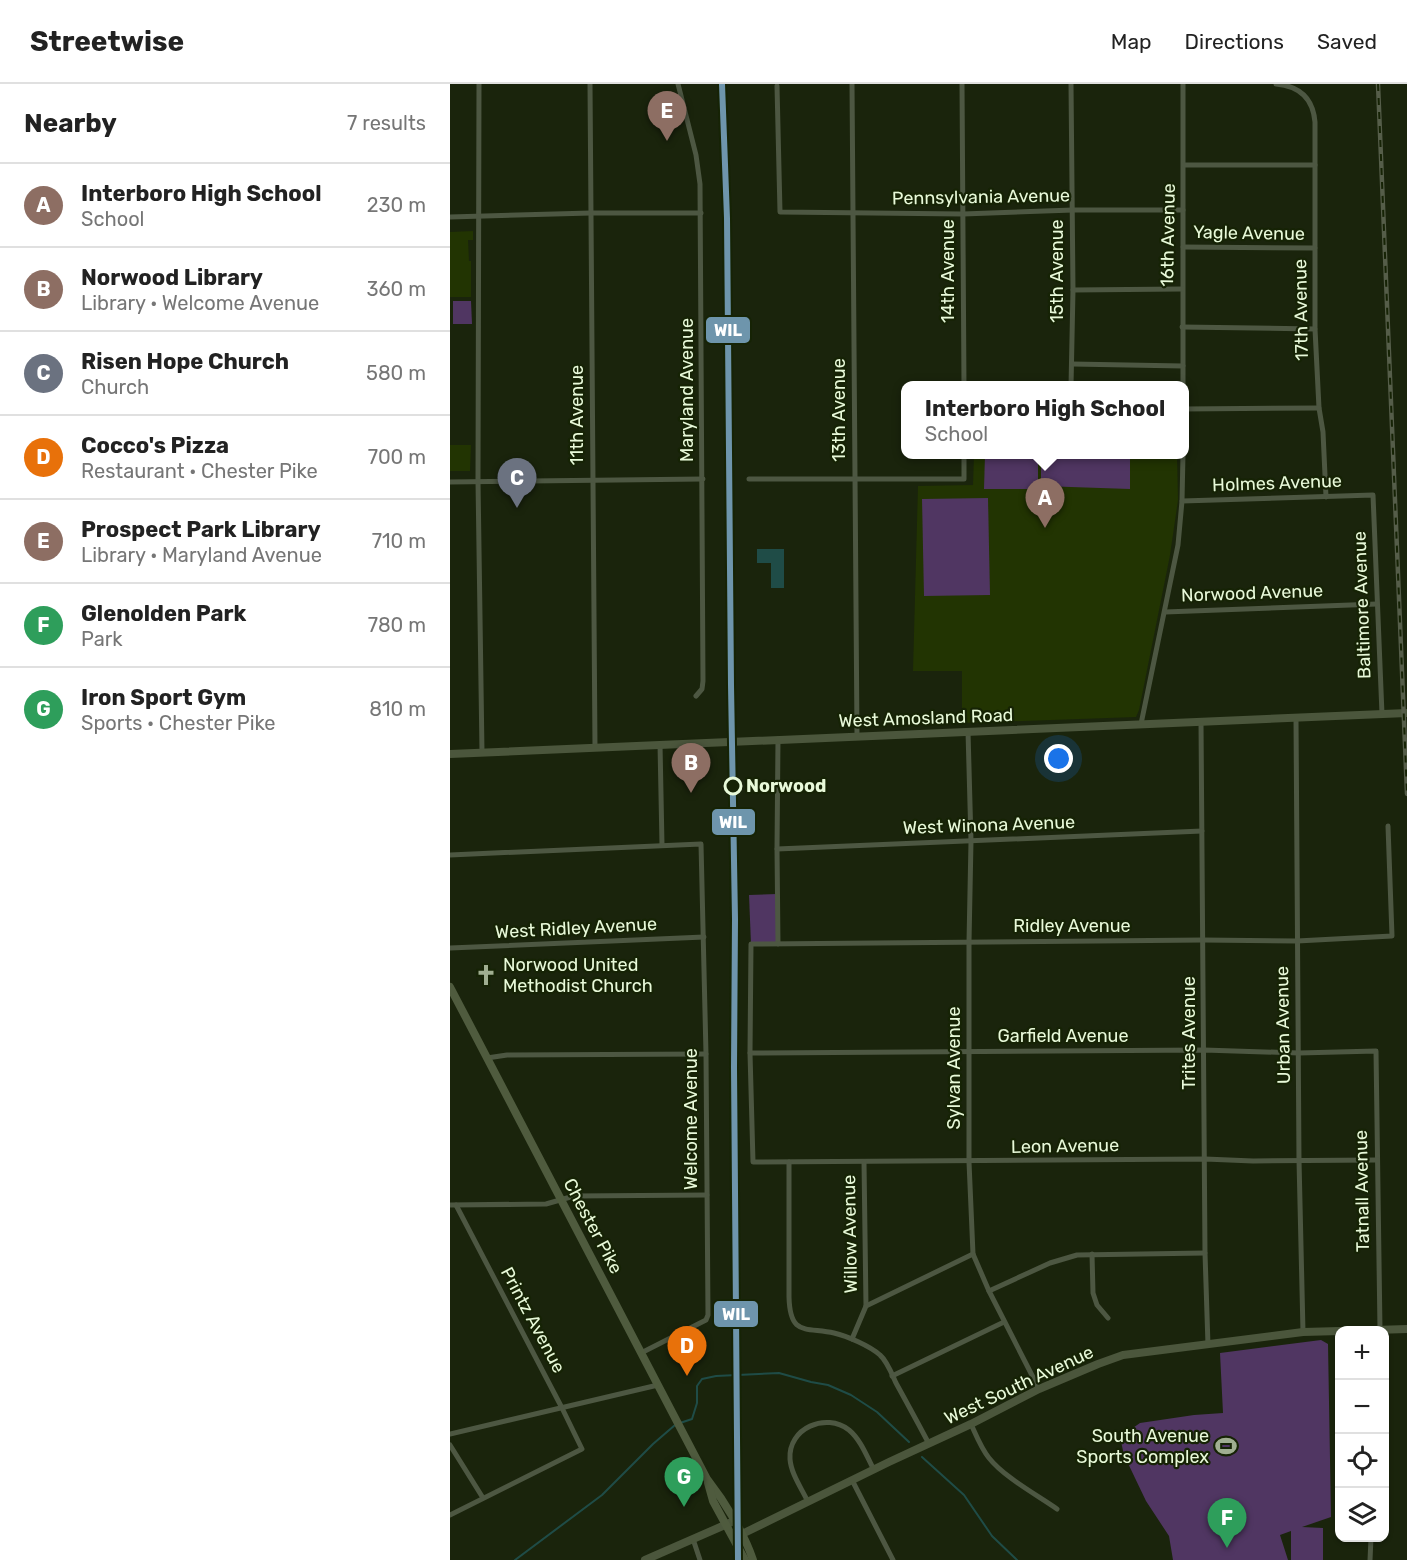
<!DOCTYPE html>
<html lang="en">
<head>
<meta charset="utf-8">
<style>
  body { margin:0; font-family:Rubik,sans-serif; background:#f6f6f6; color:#222 }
  .controls { position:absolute; right:18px; bottom:18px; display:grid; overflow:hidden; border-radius:12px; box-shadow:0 2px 4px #0004 }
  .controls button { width:54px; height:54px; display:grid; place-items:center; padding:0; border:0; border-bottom:2px solid #e0e0e0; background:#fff; color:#222; font:30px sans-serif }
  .you { position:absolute; left:609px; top:675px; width:21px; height:21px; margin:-15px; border:4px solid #fff; border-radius:50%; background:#1a73e8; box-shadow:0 0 0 9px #1a73e833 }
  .badge { display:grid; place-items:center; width:39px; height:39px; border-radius:50%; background:#0b8043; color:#fff; font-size:20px; font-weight:700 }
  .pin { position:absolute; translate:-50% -50px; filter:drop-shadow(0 2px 3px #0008) }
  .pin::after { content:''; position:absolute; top:32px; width:21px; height:18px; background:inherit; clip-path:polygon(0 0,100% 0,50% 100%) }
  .popup { position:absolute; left:451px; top:297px; width:288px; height:78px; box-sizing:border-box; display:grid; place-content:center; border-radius:12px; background:#fff; filter:drop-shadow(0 2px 4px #0005); font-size:20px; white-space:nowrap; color:#767676 }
  .popup b { font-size:22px; color:#222 }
  .popup::after { content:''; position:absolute; left:50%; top:100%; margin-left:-12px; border:12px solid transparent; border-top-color:#fff }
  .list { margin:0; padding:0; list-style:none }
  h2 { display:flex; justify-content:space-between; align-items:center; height:78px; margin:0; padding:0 24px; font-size:26px }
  h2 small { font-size:20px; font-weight:400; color:#767676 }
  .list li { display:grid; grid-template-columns:39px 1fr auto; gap:18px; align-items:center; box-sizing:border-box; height:84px; padding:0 24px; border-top:2px solid #e0e0e0 }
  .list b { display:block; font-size:22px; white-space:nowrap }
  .list p { margin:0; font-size:20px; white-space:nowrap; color:#767676 }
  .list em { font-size:20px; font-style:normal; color:#767676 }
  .icon { flex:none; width:33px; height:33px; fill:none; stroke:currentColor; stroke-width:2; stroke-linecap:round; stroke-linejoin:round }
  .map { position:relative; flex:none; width:957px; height:1476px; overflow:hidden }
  header { display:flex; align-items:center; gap:36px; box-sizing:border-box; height:84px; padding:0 30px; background:#fff; border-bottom:2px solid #e0e0e0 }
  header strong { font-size:28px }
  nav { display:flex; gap:33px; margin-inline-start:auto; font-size:21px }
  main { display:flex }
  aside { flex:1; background:#fff }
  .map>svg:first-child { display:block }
</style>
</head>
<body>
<header>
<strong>Streetwise</strong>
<nav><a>Map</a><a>Directions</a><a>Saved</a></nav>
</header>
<main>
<aside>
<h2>Nearby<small>7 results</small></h2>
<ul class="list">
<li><span class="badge" style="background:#8d6e63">A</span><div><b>Interboro High School</b><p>School</p></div><em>230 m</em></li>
<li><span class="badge" style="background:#8d6e63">B</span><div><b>Norwood Library</b><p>Library · Welcome Avenue</p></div><em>360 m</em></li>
<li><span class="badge" style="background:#6b7280">C</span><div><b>Risen Hope Church</b><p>Church</p></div><em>580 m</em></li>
<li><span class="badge" style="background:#e8710a">D</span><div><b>Cocco's Pizza</b><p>Restaurant · Chester Pike</p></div><em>700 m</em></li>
<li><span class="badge" style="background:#8d6e63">E</span><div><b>Prospect Park Library</b><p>Library · Maryland Avenue</p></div><em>710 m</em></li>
<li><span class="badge" style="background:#2e9e5b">F</span><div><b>Glenolden Park</b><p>Park</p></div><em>780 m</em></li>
<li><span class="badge" style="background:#2e9e5b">G</span><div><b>Iron Sport Gym</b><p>Sports · Chester Pike</p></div><em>810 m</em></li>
</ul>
</aside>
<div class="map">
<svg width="957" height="1476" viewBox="0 0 957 1476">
  <rect width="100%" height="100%" fill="#1a240c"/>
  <g fill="#223402">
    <polygon points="23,147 23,156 18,156 19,177 21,177 21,213 0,213 0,148"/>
    <polygon points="0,361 21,361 20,387 0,387"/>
    <polygon points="524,371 727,371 728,416 720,471 689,626 686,633 512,639 512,587 463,587 468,402 523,401"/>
  </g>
  <g fill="#503662">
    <polygon points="3,217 21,217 22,240 3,240"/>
    <polygon points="535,371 588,371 588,405 534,405"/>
    <polygon points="591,371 680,371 680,405 591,402"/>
    <polygon points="538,414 540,511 474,512 472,415"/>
    <polygon points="327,810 328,860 301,860 299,811"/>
    <polygon points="871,1256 878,1260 881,1433 852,1443 873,1444 873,1476 841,1476 841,1447 830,1451 838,1476 723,1476 719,1452 696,1417 674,1371 670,1353 690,1339 744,1331 773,1329 770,1269"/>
  </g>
  <polygon fill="#1f4c47" points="307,465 334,465 334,504 321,504 321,479 307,479"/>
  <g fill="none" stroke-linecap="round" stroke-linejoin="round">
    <g stroke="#1f4c47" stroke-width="2">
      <polyline points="230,1339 242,1335 247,1319 247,1302 252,1295 266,1292 329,1289 361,1298 378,1301 401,1311 427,1328 459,1358"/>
      <polyline points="472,1373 514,1411 542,1452 567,1476"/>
      <polyline points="65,1476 152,1411 203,1360 225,1341"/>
    </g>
    <g stroke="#4d5742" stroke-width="5">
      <polyline points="29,0 28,397 32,668"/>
      <polyline points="140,0 145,663"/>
      <polyline points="228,0 246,71 250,100 253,597 252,605 246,612"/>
      <polyline points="402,0 407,652"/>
      <polyline points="512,0 514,302"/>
      <polyline points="733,0 733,302"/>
      <path d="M826 0C849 2 863 14 865 38V245L869 324 873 348 876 413"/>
      <polyline points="327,2 330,128 513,130 623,126 733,126"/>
      <polyline points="734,81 865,81"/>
      <polyline points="0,133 141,129 251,129"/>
      <polyline points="733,163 865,164"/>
      <polyline points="623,206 732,205"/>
      <polyline points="732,243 865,245"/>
      <polyline points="622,280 733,282"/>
      <polyline points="621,302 623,206 621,0"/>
      <polyline points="734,325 869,324"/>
      <polyline points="299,395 514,395 514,370"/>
      <polyline points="0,398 253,395"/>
      <polyline points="732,417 923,411 932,630"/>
      <polyline points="715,528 927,520"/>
      <polyline points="846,634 849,1076 853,1248"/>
      <polyline points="751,638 755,1169 758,1261"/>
      <polyline points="691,640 728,461 732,417 733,370"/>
      <polyline points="518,647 521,757 519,858 519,1078 523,1170 539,1207 589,1305"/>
      <polyline points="328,655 327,765 328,860"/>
      <polyline points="210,660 212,761"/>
      <polyline points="327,765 752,747"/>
      <polyline points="0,771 251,760 256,970 258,1231 256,1236 191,1269"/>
      <polyline points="0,864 254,853"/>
      <polyline points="300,969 754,966 849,969 926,967 930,1246"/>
      <polyline points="37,974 57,971 256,970"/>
      <polyline points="927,1076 803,1077 755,1075 303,1078 300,969 301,860 753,856 847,857 942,852 938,742"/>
      <path d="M339 1078V1213C340 1252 355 1243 384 1249 397 1252 420 1262 430 1271 437 1277 442 1290 446 1299 457 1319 468 1339 479 1360"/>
      <polyline points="414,1078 416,1222"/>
      <polyline points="0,1121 96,1120 124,1112 257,1111"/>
      <polyline points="642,1170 643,1209 647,1221 658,1234"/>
      <polyline points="539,1207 600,1179 627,1171 755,1169"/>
      <polyline points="402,1255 416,1222 523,1170"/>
      <polyline points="442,1292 554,1238"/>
      <path d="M521 1340C526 1351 531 1364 539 1374 554 1393 587 1411 607 1425"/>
      <polyline points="0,1350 208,1301"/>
      <polyline points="0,1361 33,1414"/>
      <polyline points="402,1396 443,1476"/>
      <path d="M358 1418C352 1405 341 1390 340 1375 338 1344 376 1328 399 1346 411 1356 417 1373 424 1386"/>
      <polyline points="0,1431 132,1365 112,1324 6,1121"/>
      <polyline points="243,1455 250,1476"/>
      <polyline points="920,1476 921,1454"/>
    </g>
    <g stroke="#4b563c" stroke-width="8">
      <polyline points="0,670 957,629"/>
      <polyline points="925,1246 957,1245"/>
      <polyline points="288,1452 439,1378 521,1340 589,1305 648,1280 673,1271 853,1248 890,1247"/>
      <polyline points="195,1476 284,1437"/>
    </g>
    <g stroke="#4f5b3e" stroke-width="8">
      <path d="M0 903 257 1395C275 1418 294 1449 303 1476"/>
      <polyline points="258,1399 263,1417 295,1476"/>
    </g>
    <defs>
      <polyline id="rail" points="928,0 957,710"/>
    </defs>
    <use href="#rail" stroke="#555d49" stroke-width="4.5"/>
    <use href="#rail" stroke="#162305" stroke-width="2" stroke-dasharray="7" stroke-linecap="butt"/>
    <defs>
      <polyline id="rail-1" points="272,0 277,134 281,601 285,835 284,984 288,1476"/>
    </defs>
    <use href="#rail-1" stroke="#162305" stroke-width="10"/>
    <use href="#rail-1" stroke="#6e95ac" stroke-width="6"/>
  </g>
  <defs>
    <symbol id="church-bare" viewBox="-9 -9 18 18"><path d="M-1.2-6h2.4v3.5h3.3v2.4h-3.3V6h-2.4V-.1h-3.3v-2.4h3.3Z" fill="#a0ae91" stroke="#162305" stroke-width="2.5" paint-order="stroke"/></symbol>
    <symbol id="stadium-bare" viewBox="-9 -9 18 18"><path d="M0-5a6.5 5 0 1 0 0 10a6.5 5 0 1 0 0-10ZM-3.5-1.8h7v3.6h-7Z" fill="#a0ae91" stroke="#162305" stroke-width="2.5" paint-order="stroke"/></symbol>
  </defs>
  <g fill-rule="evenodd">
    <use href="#church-bare" x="21" y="876" width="30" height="30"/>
    <use href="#stadium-bare" x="761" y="1347" width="30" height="30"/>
  </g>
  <circle fill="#162305" stroke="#e8f9d9" stroke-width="3" cx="283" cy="702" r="8"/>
  <g text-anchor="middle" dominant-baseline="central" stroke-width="4.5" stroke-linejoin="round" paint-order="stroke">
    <g font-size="18" fill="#e8f9d9" stroke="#162305">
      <text transform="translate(531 113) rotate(-1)">Pennsylvania Avenue</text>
      <text transform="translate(799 149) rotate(1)">Yagle Avenue</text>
      <text transform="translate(718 151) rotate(-89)">16th Avenue</text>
      <text transform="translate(498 187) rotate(-90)">14th Avenue</text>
      <text transform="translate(607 187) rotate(-90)">15th Avenue</text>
      <text transform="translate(851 226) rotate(-91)">17th Avenue</text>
      <text transform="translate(237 306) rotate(-90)">Maryland Avenue</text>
      <text transform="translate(389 326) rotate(-90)">13th Avenue</text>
      <text transform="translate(127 331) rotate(-90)">11th Avenue</text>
      <text transform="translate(827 399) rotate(-2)">Holmes Avenue</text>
      <text transform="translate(802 509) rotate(-2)">Norwood Avenue</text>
      <text transform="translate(912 521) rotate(-92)">Baltimore Avenue</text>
      <text transform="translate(476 634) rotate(-2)">West Amosland Road</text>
      <text transform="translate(539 741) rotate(-2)">West Winona Avenue</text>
      <text x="622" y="842">Ridley Avenue</text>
      <text transform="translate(126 844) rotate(-3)">West Ridley Avenue</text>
      <text transform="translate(833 941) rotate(-91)">Urban Avenue</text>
      <text transform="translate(739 949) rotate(-90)">Trites Avenue</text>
      <text x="613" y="952">Garfield Avenue</text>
      <text transform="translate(504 984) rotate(-90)">Sylvan Avenue</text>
      <text transform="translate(241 1035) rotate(-90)">Welcome Avenue</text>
      <text transform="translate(615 1062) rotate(-1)">Leon Avenue</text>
      <text transform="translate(912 1107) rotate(-91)">Tatnall Avenue</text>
      <text transform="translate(143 1142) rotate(62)">Chester Pike</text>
      <text transform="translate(400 1150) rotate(-91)">Willow Avenue</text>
      <text transform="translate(83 1236) rotate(62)">Printz Avenue</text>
      <text transform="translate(569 1301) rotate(-25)">West South Avenue</text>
    </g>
    <g font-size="18" font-weight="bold" fill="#e8f9d9" stroke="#162305" text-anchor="start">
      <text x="296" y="702">Norwood</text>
    </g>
    <g font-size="18" fill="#e8f9d9" stroke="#162305" text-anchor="start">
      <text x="53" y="881">Norwood United<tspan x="53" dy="21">Methodist Church</tspan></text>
      <text x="759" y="1352" text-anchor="end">South Avenue<tspan x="759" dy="21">Sports Complex</tspan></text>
    </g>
  </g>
  <g stroke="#162305" stroke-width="2">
    <rect x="255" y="232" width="46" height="28" rx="6" fill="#6e95ac"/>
    <rect x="261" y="724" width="45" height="28" rx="6" fill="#6e95ac"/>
    <rect x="263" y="1216" width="46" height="28" rx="6" fill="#6e95ac"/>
  </g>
  <g font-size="16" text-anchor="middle" font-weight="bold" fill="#fff">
    <text x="278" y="252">WIL</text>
    <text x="283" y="744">WIL</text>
    <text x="286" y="1236">WIL</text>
  </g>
</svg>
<div class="controls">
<button>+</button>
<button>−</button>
<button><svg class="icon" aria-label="locate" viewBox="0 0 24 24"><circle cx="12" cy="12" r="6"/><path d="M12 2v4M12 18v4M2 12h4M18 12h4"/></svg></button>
<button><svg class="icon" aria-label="layers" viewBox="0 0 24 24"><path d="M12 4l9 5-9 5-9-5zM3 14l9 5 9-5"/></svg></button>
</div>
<div class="you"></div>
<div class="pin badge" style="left:595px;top:444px;background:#8d6e63">A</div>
<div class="popup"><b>Interboro High School</b>School</div>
<div class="pin badge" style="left:241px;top:709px;background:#8d6e63">B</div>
<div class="pin badge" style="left:67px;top:424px;background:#6b7280">C</div>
<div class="pin badge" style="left:237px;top:1292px;background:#e8710a">D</div>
<div class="pin badge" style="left:217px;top:57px;background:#8d6e63">E</div>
<div class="pin badge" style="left:777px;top:1464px;background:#2e9e5b">F</div>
<div class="pin badge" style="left:234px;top:1423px;background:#2e9e5b">G</div>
</div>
</main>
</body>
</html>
